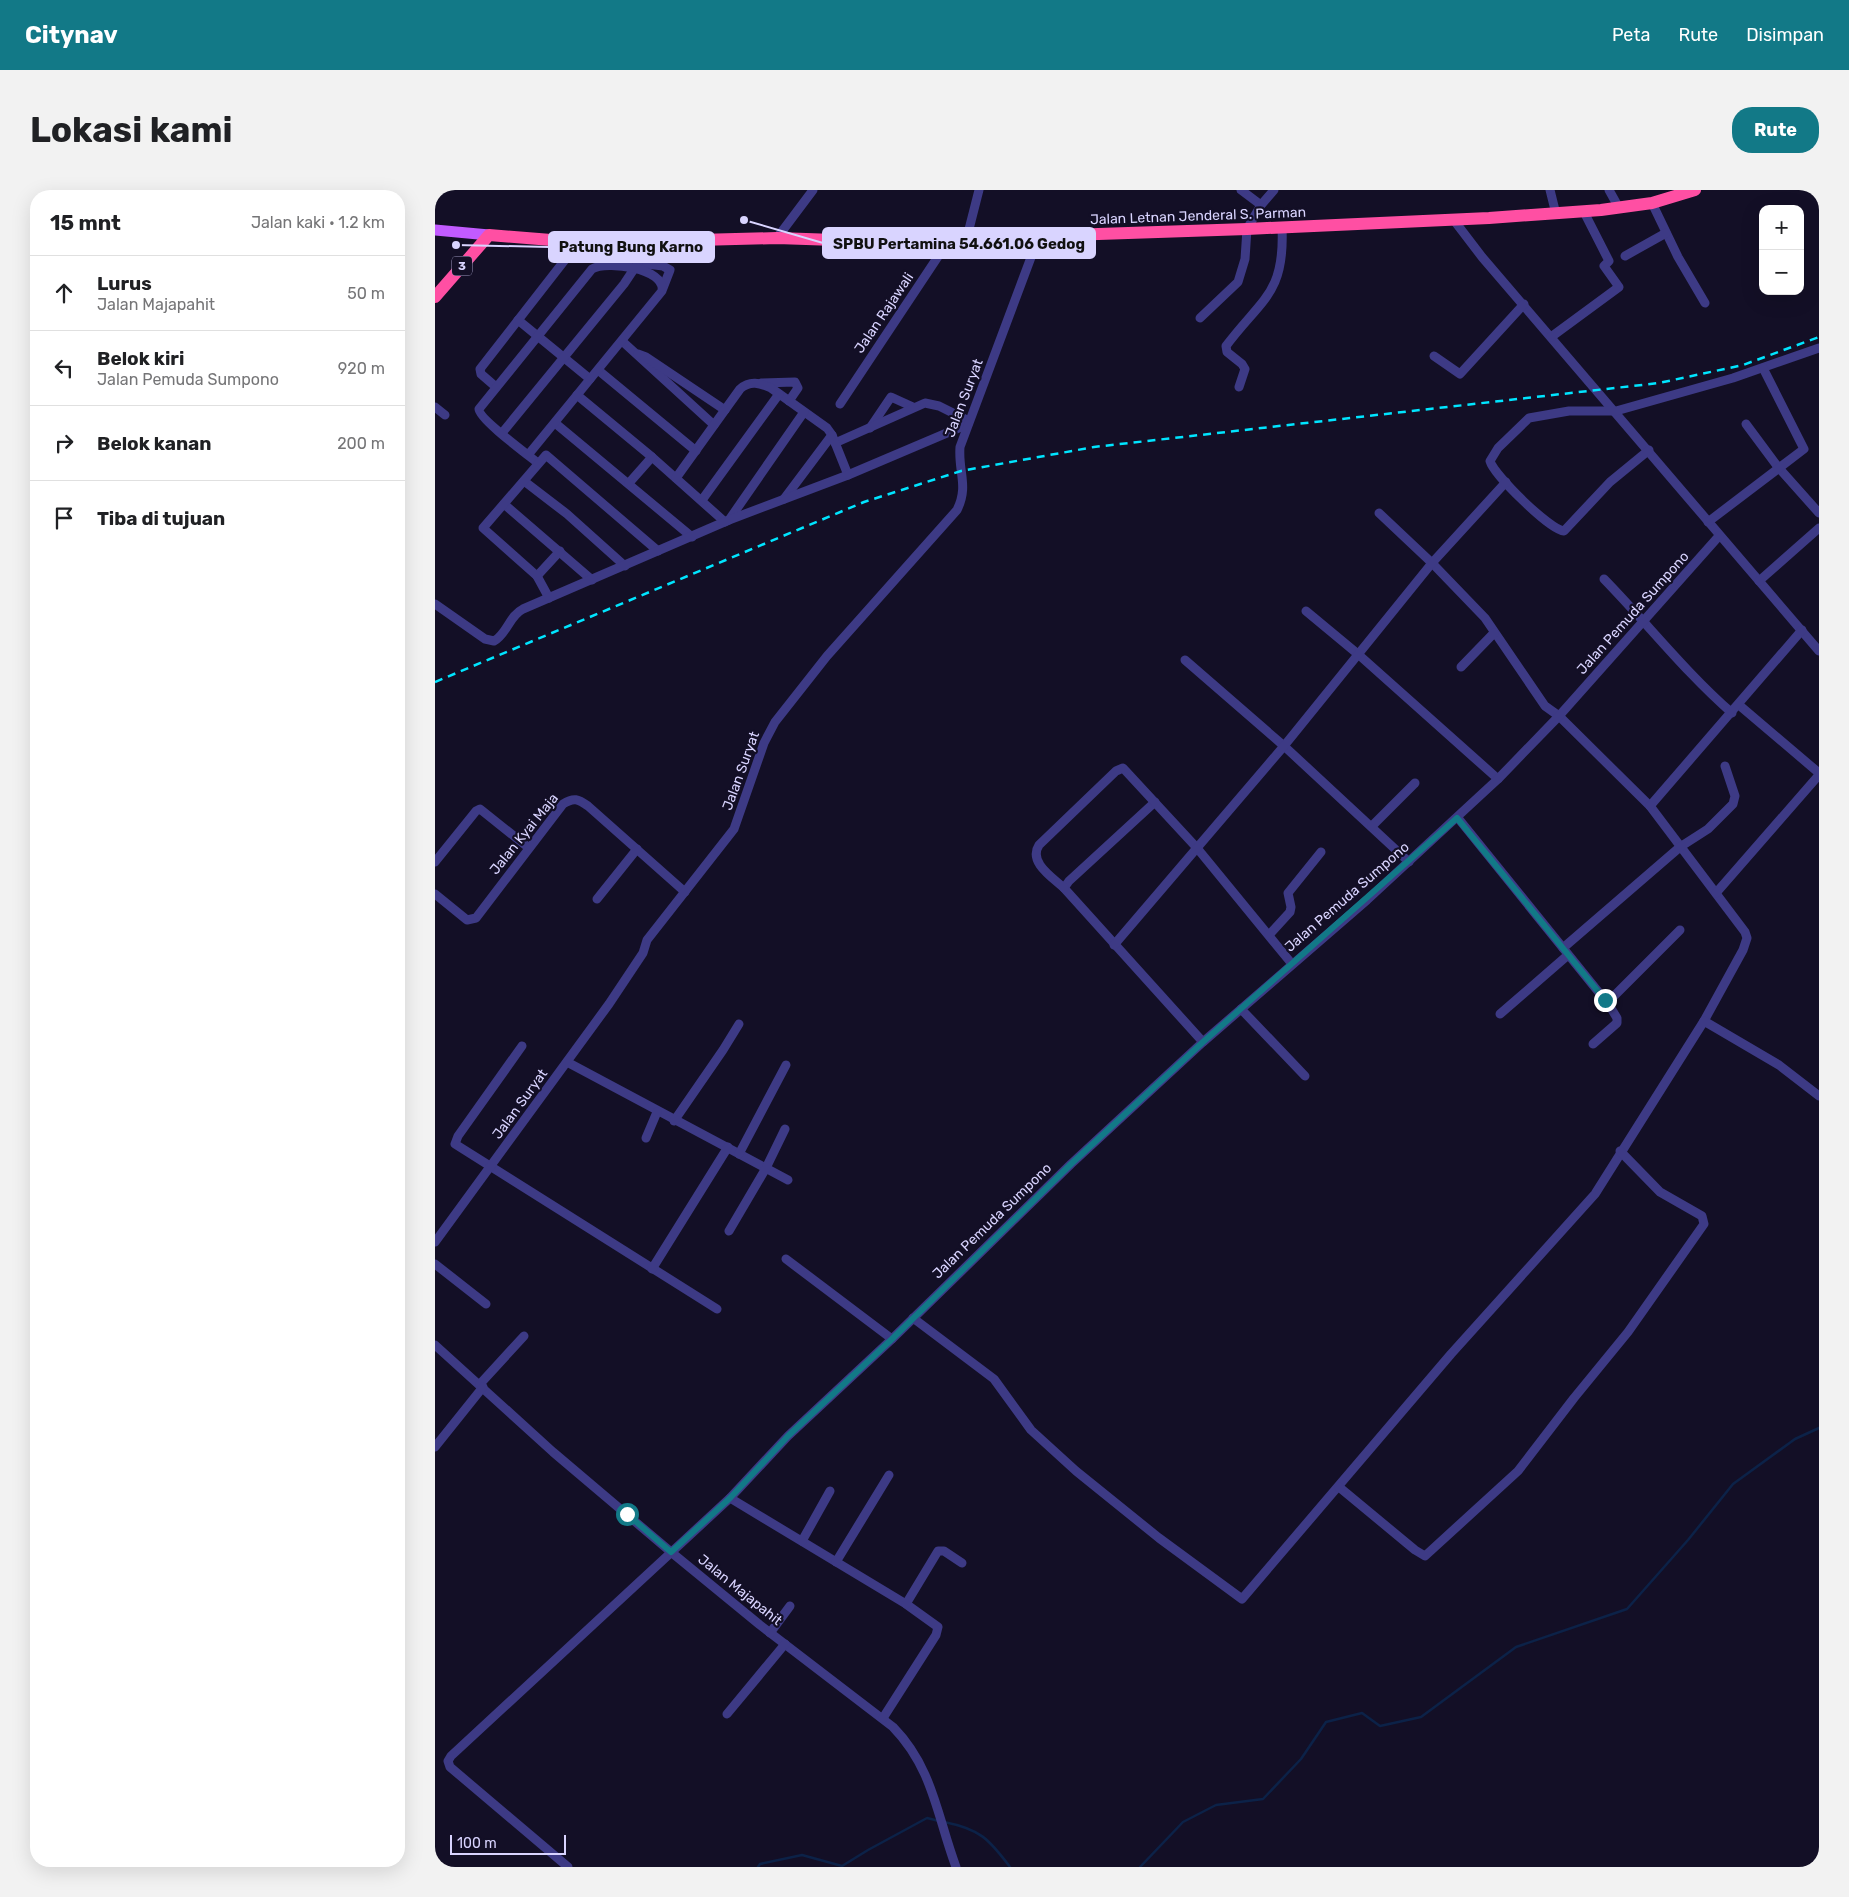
<!DOCTYPE html>
<html lang="id">
<head>
<meta charset="utf-8">
<style>
  body { margin:0; font-family:Rubik,sans-serif; background:#f2f2f2; color:#202124 }
  .controls { position:absolute; right:15px; top:15px; display:grid; overflow:hidden; border-radius:10px; box-shadow:0 5px 20px #0002 }
  .controls button { width:45px; height:45px; display:grid; place-items:center; padding:0; border:0; border-bottom:1px solid #e0e0e0; background:#fff; color:#202124; font:25px sans-serif }
  .scale { position:absolute; left:15px; bottom:12px; width:116px; box-sizing:border-box; padding-left:5px; border:2px solid #d9d4ff; border-top:0; font-size:14px; line-height:18px; white-space:nowrap; color:#d9d4ff; -webkit-text-stroke:4px #130f26; paint-order:stroke }
  .stop { position:absolute; width:15px; height:15px; margin:-11px; border:4px solid #127987; border-radius:50%; background:#fff }
  .stop.end { background:#127987; border-color:#fff; box-shadow:0 1px 5px #0008 }
  .list { margin:0; padding:0; list-style:none }
  h2 { display:flex; justify-content:space-between; align-items:center; height:65px; margin:0; padding:0 20px; font-size:21px }
  h2 small { font-size:16px; font-weight:400; color:#757577 }
  .list li { display:grid; grid-template-columns:32px 1fr auto; gap:15px; align-items:center; box-sizing:border-box; height:75px; padding:0 20px; border-top:1px solid #e0e0e0 }
  .list b { display:block; font-size:19px; white-space:nowrap }
  .list p { margin:0; font-size:16px; white-space:nowrap; color:#757577 }
  .list em { font-size:16px; font-style:normal; color:#757577 }
  .icon { flex:none; width:28px; height:28px; fill:none; stroke:currentColor; stroke-width:2; stroke-linecap:round; stroke-linejoin:round }
  .map { position:relative; flex:none; width:1384px; height:1677px; overflow:hidden; border-radius:20px }
  header { display:flex; align-items:center; gap:30px; box-sizing:border-box; height:70px; padding:0 25px; background:#127987; color:#fff }
  header strong { font-size:24px }
  nav { display:flex; gap:28px; margin-inline-start:auto; font-size:18px }
  .intro { display:flex; align-items:center; justify-content:space-between; box-sizing:border-box; height:120px; padding:0 30px }
  h1 { margin:0; font-size:35px }
  .button { padding:12px 22px; border-radius:20px; background:#127987; color:#fff; font-size:18px; font-weight:700 }
  main { display:flex; gap:30px; padding:0 30px }
  aside { flex:1; background:#fff; border-radius:20px; box-shadow:0 5px 20px #0002 }
  .map>svg:first-child { display:block }
</style>
</head>
<body>
<header>
<strong>Citynav</strong>
<nav><a>Peta</a><a>Rute</a><a>Disimpan</a></nav>
</header>
<div class="intro"><h1>Lokasi kami</h1><a class="button">Rute</a></div>
<main>
<aside>
<h2>15 mnt<small>Jalan kaki · 1.2 km</small></h2>
<ul class="list">
<li><svg class="icon" aria-label="ahead" viewBox="0 0 24 24"><path d="M12 20V5M6 11l6-6 6 6"/></svg><div><b>Lurus</b><p>Jalan Majapahit</p></div><em>50 m</em></li>
<li><svg class="icon" aria-label="left" viewBox="0 0 24 24"><path d="M17 20v-9H6M10 6l-5 5 5 5"/></svg><div><b>Belok kiri</b><p>Jalan Pemuda Sumpono</p></div><em>920 m</em></li>
<li><svg class="icon" aria-label="right" viewBox="0 0 24 24"><path d="M7 20v-9h11M14 6l5 5-5 5"/></svg><div><b>Belok kanan</b></div><em>200 m</em></li>
<li><svg class="icon" aria-label="arrive" viewBox="0 0 24 24"><path d="M6 21V4h12l-3 4 3 4H6"/></svg><div><b>Tiba di tujuan</b></div></li>
</ul>
</aside>
<div class="map">
<svg width="1384" height="1677" viewBox="0 0 1384 1677">
  <rect width="100%" height="100%" fill="#130f26"/>
  <g fill="none" stroke-linecap="round" stroke-linejoin="round">
    <g stroke="#0c2248" stroke-width="2.5">
      <path d="M509 1632C545 1639 554 1649 575 1677"/>
      <polyline points="323,1677 325,1674 367,1665 407,1676 433,1660 492,1628 504,1631"/>
      <polyline points="705,1677 748,1632 781,1615 828,1609 866,1569 891,1532 927,1523 945,1536 986,1527 1081,1457 1192,1419 1253,1350 1298,1294 1360,1249 1384,1238"/>
    </g>
    <g stroke="#3d3a85" stroke-width="9">
      <polyline points="806,0 826,15"/>
      <polyline points="1115,0 1121,24"/>
      <polyline points="1174,0 1184,18"/>
      <polyline points="1217,13 1243,67 1270,113"/>
      <polyline points="1018,29 1047,67 1384,461"/>
      <polyline points="532,47 544,0"/>
      <polyline points="342,48 378,0"/>
      <polyline points="1190,66 1231,43"/>
      <polyline points="203,73 228,76 235,80 228,98"/>
      <polyline points="765,128 803,92 810,69 812,39 826,15 839,0"/>
      <polyline points="83,130 155,189"/>
      <polyline points="1116,147 1184,97 1169,76 1174,71 1149,22"/>
      <polyline points="187,151 279,235"/>
      <polyline points="203,164 211,167 290,220"/>
      <polyline points="999,166 1025,184 1089,114"/>
      <polyline points="163,180 261,261"/>
      <polyline points="326,193 360,192 363,198 354,211"/>
      <polyline points="61,197 46,184 45,179 133,66 141,52"/>
      <path d="M804 197 810 179 807 174 792 162 791 156C827 108 850 104 847 37"/>
      <polyline points="142,205 217,267 290,332"/>
      <polyline points="405,214 516,47"/>
      <polyline points="0,217 10,225"/>
      <polyline points="120,233 257,347"/>
      <polyline points="1311,234 1343,277 1384,323"/>
      <polyline points="435,238 456,207 478,217"/>
      <polyline points="67,243 189,94 203,73 208,51"/>
      <polyline points="400,253 490,213 504,216 534,231"/>
      <path d="M1214 260 1175 292 1129 341C1115 340 1059 285 1055 271L1063 258 1094 228 1134 221H1181L1298 188 1384 158"/>
      <path d="M93 265 227 101C231 78 171 70 157 79L44 219C43 228 93 265 103 273"/>
      <path d="M241 288 305 199C315 190 325 193 336 198L392 238 397 245 413 285"/>
      <polyline points="89,291 132,324 190,376"/>
      <polyline points="194,293 217,267"/>
      <polyline points="349,309 397,245"/>
      <polyline points="267,310 344,204"/>
      <polyline points="69,314 157,390"/>
      <polyline points="944,323 997,373 1050,428 1110,516 1124,526 1215,616 1310,742 1312,748 1308,760 1269,831"/>
      <polyline points="294,330 369,222"/>
      <polyline points="1273,332 1369,259 1328,178"/>
      <polyline points="102,386 125,361"/>
      <path d="M1169 389C1212 433 1250 482 1297 523"/>
      <polyline points="1324,391 1384,338"/>
      <polyline points="114,408 102,386 48,338 111,265 223,361"/>
      <path d="M0 414 50 449 59 451C72 444 74 426 88 419L294 330 413 285 533 234"/>
      <polyline points="871,421 924,465 1063,589"/>
      <polyline points="750,470 849,556 974,672"/>
      <polyline points="1026,477 1059,443"/>
      <polyline points="1304,515 1384,583"/>
      <polyline points="720,612 634,691 629,698 768,852"/>
      <polyline points="1215,616 1367,440"/>
      <polyline points="1023,628 1170,810 1176,809 1245,740"/>
      <polyline points="937,636 980,593"/>
      <polyline points="0,672 41,621 45,619 94,658"/>
      <path d="M629 698C617 687 593 672 604 655L681 581 688 578 762 658 857 774"/>
      <polyline points="1281,703 1384,585"/>
      <path d="M0 704 32 730 41 728 128 614C139 607 143 609 153 616L250 702"/>
      <polyline points="162,709 202,659"/>
      <polyline points="834,745 855,722 856,717 853,703 886,662"/>
      <polyline points="679,755 849,556 997,373 1071,292"/>
      <polyline points="1128,758 1245,657 1273,639 1298,614 1300,606 1290,576"/>
      <polyline points="806,819 870,886"/>
      <polyline points="1065,824 1133,765"/>
      <polyline points="1158,854 1182,833 1182,828 1171,810"/>
      <polyline points="87,856 23,946 20,954 282,1119"/>
      <polyline points="132,872 353,990"/>
      <polyline points="239,931 288,860 304,834"/>
      <polyline points="211,948 222,922"/>
      <polyline points="304,964 351,875"/>
      <polyline points="294,1041 331,978 350,939"/>
      <path d="M0 1052 174 814 208 763 212 750 299 639 329 553 340 532 392 466 522 320C534 296 523 282 525 257L604 46"/>
      <polyline points="351,1069 457,1149"/>
      <polyline points="0,1074 51,1114"/>
      <polyline points="217,1079 293,957"/>
      <polyline points="478,1128 559,1189 596,1240 641,1281 724,1348 807,1409 1016,1164 1160,1004 1269,831 1344,875 1384,906"/>
      <path d="M0 1155 118 1262 236 1362 325 1435 458 1537C498 1578 502 1626 521 1677"/>
      <polyline points="45,1194 89,1146"/>
      <polyline points="0,1257 48,1197"/>
      <polyline points="904,1297 980,1360 990,1366 1083,1281 1139,1208 1193,1142 1269,1034 1267,1026 1225,1002 1185,961"/>
      <polyline points="295,1308 471,1414 503,1437 501,1445 448,1528"/>
      <polyline points="367,1351 395,1301"/>
      <polyline points="401,1372 454,1285"/>
      <polyline points="471,1414 503,1361 509,1361 527,1373"/>
      <polyline points="335,1443 355,1416"/>
      <polyline points="292,1524 350,1454"/>
      <polyline points="133,1677 15,1577 13,1571 16,1566 295,1308 353,1246 457,1149 636,974 768,852 932,710 1063,589 1124,526 1284,346"/>
    </g>
    <polyline stroke="#c25bff" stroke-width="11" points="0,40 54,45"/>
    <polyline stroke="#ff4fa3" stroke-width="12" points="0,107 54,45 141,52 187,52 342,48 400,50 475,46 604,46 812,39 1054,28 1166,20 1217,13 1260,0"/>
    <polyline stroke="#00e5ff" stroke-width="2.5" stroke-dasharray="8 6" stroke-linecap="butt" points="0,492 429,312 526,281 659,257 1224,193 1308,175 1384,147"/>
  </g>
  <g fill="none" stroke-linecap="round" stroke-linejoin="round">
    <polyline stroke="#127987" stroke-width="6" points="192,1324 236,1362 295,1308 353,1246 457,1149 636,974 768,852 1022,628 1170,810"/>
  </g>
  <g text-anchor="middle" dominant-baseline="central" stroke-width="4.5" stroke-linejoin="round" paint-order="stroke">
    <rect fill="#130f26" stroke="#9e99be" stroke-width="1" x="17" y="66.5" width="20" height="19" rx="4"/>
    <g font-size="12" font-weight="bold" fill="#d9d4ff">
      <text x="27" y="76">3</text>
    </g>
    <g font-size="14" fill="#d9d4ff" stroke="#130f26">
      <text transform="translate(763 26) rotate(-2)">Jalan Letnan Jenderal S. Parman</text>
      <text transform="translate(449 123) rotate(-56)">Jalan Rajawali</text>
      <text transform="translate(529 208) rotate(-69)">Jalan Suryat</text>
      <text transform="translate(1198 423) rotate(-48)">Jalan Pemuda Sumpono</text>
      <text transform="translate(306 581) rotate(-70)">Jalan Suryat</text>
      <text transform="translate(89 644) rotate(-51)">Jalan Kyai Maja</text>
      <text transform="translate(912 707) rotate(-41)">Jalan Pemuda Sumpono</text>
      <text transform="translate(85 914) rotate(-54)">Jalan Suryat</text>
      <text transform="translate(557 1031) rotate(-44)">Jalan Pemuda Sumpono</text>
      <text transform="translate(305 1400) rotate(39)">Jalan Majapahit</text>
    </g>
  </g>
  <path fill="none" stroke="#d9d4ff" stroke-width="2" d="M309 30L388 53M21 55L114 57"/>
  <g fill="#d9d4ff" stroke="#130f26" stroke-width="2">
    <circle cx="309" cy="30" r="5"/>
    <circle cx="21" cy="55" r="5"/>
  </g>
  <g fill="#d9d4ff" stroke="#d9d4ff" stroke-width="2">
    <rect x="388" y="38" width="272" height="30" rx="5"/>
    <rect x="114" y="42" width="165" height="30" rx="5"/>
  </g>
  <g font-size="15" text-anchor="middle" font-weight="bold" fill="#111">
    <text x="524" y="59">SPBU Pertamina 54.661.06 Gedog</text>
    <text x="196" y="62">Patung Bung Karno</text>
  </g>
</svg>
<div class="controls">
<button>+</button>
<button>−</button>
</div>
<div class="scale">100 m</div>
<div class="stop" style="left:192px;top:1324px"></div>
<div class="stop end" style="left:1170px;top:810px"></div>
</div>
</main>
</body>
</html>
